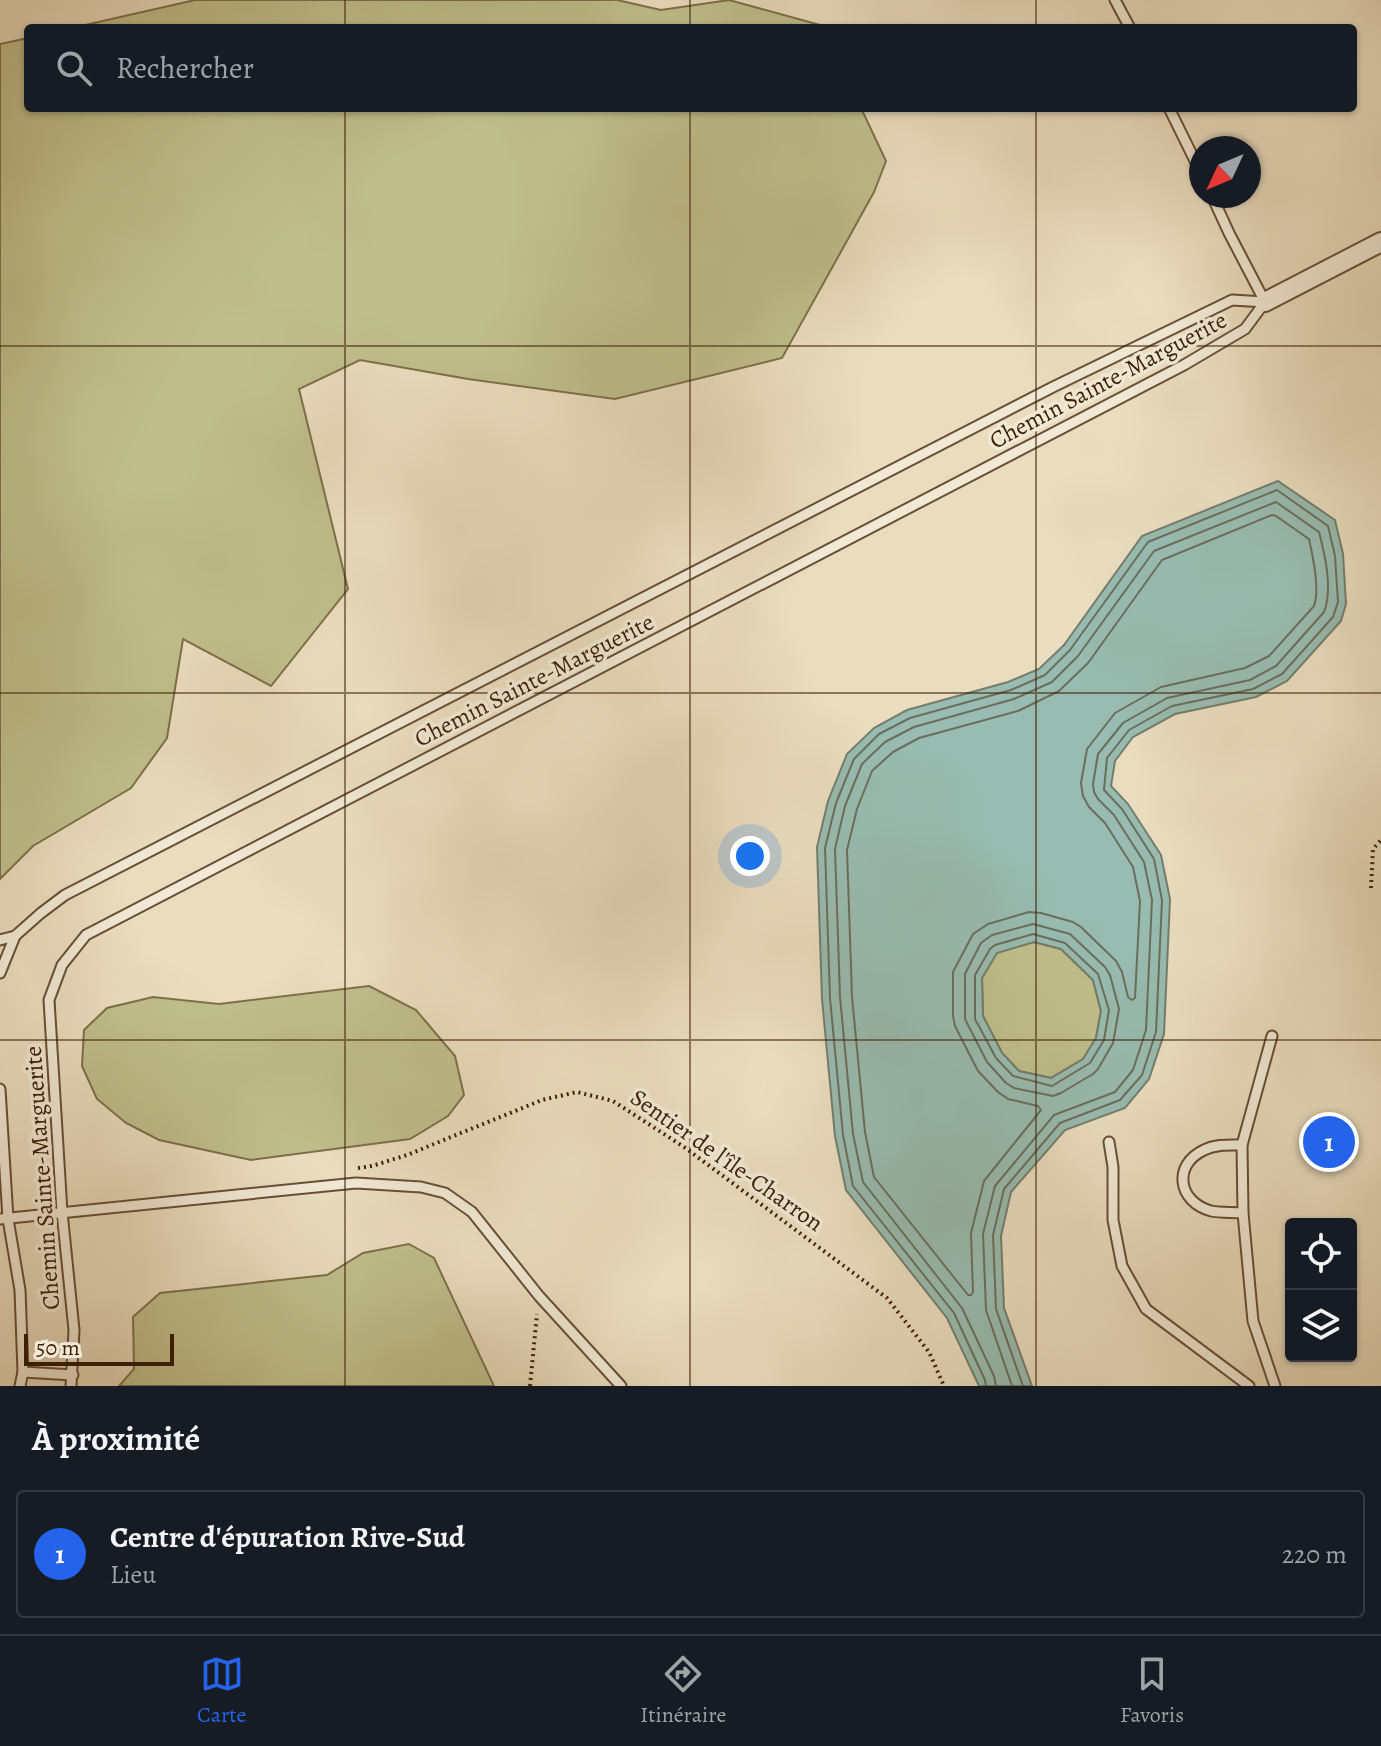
<!DOCTYPE html>
<html lang="fr">
<head>
<meta charset="utf-8">
<style>
  body { margin:0; font-family:Alegreya,serif; background:#242831; color:#f1f3f6 }
  .controls { position:absolute; right:24px; bottom:24px; display:grid; overflow:hidden; border-radius:8px; box-shadow:0 2px 6px #0004 }
  .controls button { width:72px; height:72px; display:grid; place-items:center; padding:0; border:0; border-bottom:2px solid #363941; background:#171b24; color:#f1f3f6; font:40px sans-serif }
  .compass { position:absolute; left:1189px; top:136px; width:72px; height:72px; border-radius:50%; background:#171b24; box-shadow:0 2px 6px #0004; rotate:226deg }
  .scale { position:absolute; left:24px; bottom:20px; width:150px; box-sizing:border-box; padding-left:8px; border:4px solid #3e2007; border-top:0; font-size:22px; line-height:28px; white-space:nowrap; color:#3e2007; -webkit-text-stroke:6px #f1e9d5; paint-order:stroke }
  .you { position:absolute; left:750px; top:856px; width:28px; height:28px; margin:-20px; border:6px solid #fff; border-radius:50%; background:#1a73e8; box-shadow:0 0 0 12px #1a73e833 }
  .badge { display:grid; place-items:center; width:52px; height:52px; border-radius:50%; background:#2563eb; color:#fff; font-size:26px; font-weight:700 }
  .pin { position:absolute; translate:-50% -50%; border:4px solid #fff; box-shadow:0 2px 8px #0006 }
  .list { margin:0; padding:0; list-style:none }
  h2 { display:flex; justify-content:space-between; align-items:center; height:104px; margin:0; padding:0 32px; font-size:34px }
  h2 small { font-size:26px; font-weight:400; color:#9ea1a6 }
  .list li { display:grid; grid-template-columns:52px 1fr auto; gap:24px; align-items:center; box-sizing:border-box; height:128px; margin:0 16px 16px; padding:0 16px; border:2px solid #363941; border-radius:8px }
  .list b { display:block; font-size:30px; white-space:nowrap }
  .list p { margin:0; font-size:26px; white-space:nowrap; color:#9ea1a6 }
  .list em { font-size:26px; font-style:normal; color:#9ea1a6 }
  .icon { flex:none; width:44px; height:44px; fill:none; stroke:currentColor; stroke-width:2; stroke-linecap:round; stroke-linejoin:round }
  .map { position:relative; flex:none; width:1381px; height:1386px; overflow:hidden }
  .search { position:absolute; background:#171b24; box-shadow:0 2px 6px #0004; left:24px; right:24px; top:24px; height:88px; display:flex; align-items:center; gap:20px; box-sizing:border-box; padding:0 28px; border-radius:8px; color:#9ea1a6; font-size:30px }
  .sheet { height:248px; background:#171b24 }
  nav { display:flex; justify-content:space-around; align-items:center; box-sizing:border-box; height:112px; border-top:2px solid #363941; background:#171b24; font-size:22px; color:#9ea1a6 }
  nav a { display:grid; justify-items:center; gap:4px }
  nav .on { color:#2563eb }
  .map>svg:first-child { display:block }
</style>
</head>
<body>
<div class="map">
<svg width="1381" height="1386" viewBox="0 0 1381 1386">
  <rect width="100%" height="100%" fill="#eaddbf"/>
  <filter id="stains"><feTurbulence type="fractalNoise" baseFrequency=".0025" numOctaves="4"/><feColorMatrix values="0 0 0 0 .2 0 0 0 0 .09 0 0 0 0 .02 0 0 0 .5 -.17"/></filter>
  <radialGradient id="worn" r=".72"><stop offset=".6" stop-color="#630" stop-opacity="0"/><stop offset="1" stop-color="#630" stop-opacity=".3"/></radialGradient>
  <g fill="#bfbf8c" stroke="#7e704a" stroke-width="2">
    <polygon points="195,0 617,0 661,10 729,0 831,28 72,28"/>
    <polygon points="28,38 28,108 861,108 886,161 874,192 782,358 615,399 468,379 360,360 299,389 348,589 271,686 183,639 167,738 131,788 33,846 0,879 0,44"/>
    <polygon points="1034,942 1061,949 1093,980 1101,1011 1096,1038 1083,1059 1051,1078 1019,1071 1002,1053 983,1016 982,978 997,952"/>
    <polygon points="369,986 416,1010 455,1056 464,1095 448,1116 410,1139 251,1160 159,1140 126,1123 97,1099 82,1066 84,1030 107,1008 153,997 219,1004"/>
    <polygon points="409,1244 434,1258 494,1386 119,1386 134,1369 133,1317 160,1293 327,1275 363,1253"/>
  </g>
  <path fill="#98bcb1" stroke="#747e6d" stroke-width="2" fill-rule="evenodd" d="M1278 481 1335 520 1343 554 1346 604 1341 621 1287 681 1256 697 1175 714 1133 737 1115 761 1111 786 1128 804 1161 855 1170 899 1164 1034 1149 1079 1125 1108 1065 1130 1011 1192 1001 1236 1004 1308 1032 1386H979L947 1318 846 1190 835 1136 822 999 817 847 828 801 847 754 874 728 907 710 1008 682 1039 669 1064 645 1142 536ZM1034 942 1061 949 1093 980 1101 1011 1096 1038 1083 1059 1051 1078 1019 1071 1002 1053 983 1016 982 978 997 953Z"/>
  <g fill="none" stroke-linecap="round" stroke-linejoin="round">
    <g stroke="#6b6e5c" stroke-width="2">
      <path d="M1272 515 1276 516 1309 539C1313 557 1320 589 1314 606L1269 656 1245 668 1161 687 1115 713 1087 749 1081 783 1083 796 1089 807 1105 823 1133 867 1140 901 1135 998 1132 1000 1128 997 1122 972 1116 961 1081 927 1073 922 1041 913 1029 912 988 924 973 934 953 972V1016L955 1026 978 1071 998 1092 1008 1099 1038 1106 1041 1110 984 1181 971 1233 973 1292 971 1295H968L874 1177 865 1132 852 997 847 850 857 809 872 771 893 752 919 738 1018 711 1059 691 1088 663 1162 560Z"/>
      <polygon points="1033,924 1070,934 1105,967 1110,975 1119,1009 1113,1043 1098,1069 1093,1074 1061,1093 1053,1096 1014,1088 1006,1083 987,1062 965,1019 965,974 981,943 992,935"/>
      <polygon points="1033,934 1065,943 1098,974 1109,1010 1104,1040 1090,1063 1052,1086 1013,1076 996,1058 975,1019 975,975 990,949 995,945"/>
      <polyline points="986,1386 985,1380 954,1313 853,1186 843,1135 830,998 825,848 836,803 854,759 879,734 910,718 1011,690 1045,675 1070,650 1148,542 1277,490 1328,526 1335,556 1338,602 1333,617 1282,674 1253,689 1172,706 1129,730 1107,758 1104,790 1122,809 1154,859 1162,900 1156,1032 1142,1075 1120,1100 1060,1123 1004,1189 993,1235 996,1309 1023,1386"/>
      <path d="M996 1386 994 1376 962 1308 863 1182 853 1134 840 997 835 849 845 806 862 764 885 742 914 727 1014 699 1052 682 1078 656 1154 551 1276 502 1319 532C1325 555 1333 589 1324 612L1276 666 1250 680 1167 698 1123 723 1098 754 1093 784 1094 792 1098 799 1114 815 1144 862 1152 900 1146 1030 1133 1070 1115 1092 1054 1115 995 1186 983 1234 986 1310 1012 1386"/>
    </g>
    <defs>
      <g id="lane">
        <polyline points="1115,0 1130,28"/>
        <polyline points="1169,108 1201,173"/>
        <polyline points="1212,196 1229,233 1265,302"/>
        <polyline points="0,940 15,936"/>
        <polyline points="0,973 15,936 41,913 65,895 1053,387 1232,300 1265,302"/>
        <polyline points="1272,1036 1242,1145 1243,1213 1253,1321 1275,1386"/>
        <polyline points="0,1089 8,1219 20,1290 23,1372 20,1386"/>
        <polyline points="1109,1142 1113,1167 1113,1220 1122,1266 1146,1309 1249,1386"/>
        <path d="M1242 1145C1229 1145 1216 1144 1204 1150 1172 1165 1178 1202 1211 1211 1220 1213 1233 1212 1243 1213"/>
        <polyline points="0,1219 356,1183 421,1187 445,1193 472,1212 539,1296 621,1386"/>
        <polyline points="23,1372 73,1375"/>
        <polyline points="71,1386 74,1330 62,1212 49,1000 62,965 86,935 1184,365 1245,329 1265,302"/>
      </g>
      <polyline id="street" points="1265,302 1381,242"/>
    </defs>
    <use href="#lane" stroke="#694f35" stroke-width="13"/>
    <use href="#street" stroke="#694f35" stroke-width="22"/>
    <g stroke="#3e2007" stroke-width="4" stroke-dasharray="2 4" stroke-linecap="butt">
      <polyline points="1371,888 1373,849 1381,840"/>
      <polyline points="358,1168 372,1166 407,1155 542,1100 577,1092 613,1101 684,1147 887,1298 929,1352 944,1386"/>
      <polyline points="530,1386 537,1314"/>
    </g>
    <use href="#lane" stroke="#f1e9d5" stroke-width="9"/>
    <use href="#street" stroke="#f1e9d5" stroke-width="18"/>
  </g>
  <path fill="none" stroke="#3e2007" stroke-width="2" stroke-opacity="0.55" d="M345 0V28M690 0V28M1036 0V28M345 108V1386M690 108V1386M1036 108V1386M0 346H1381M0 693H1381M0 1040H1381"/>
  <g text-anchor="middle" dominant-baseline="central" stroke-width="7" stroke-linejoin="round" paint-order="stroke">
    <g font-size="24" fill="#3e2007" stroke="#f1e9d5">
      <text transform="translate(1108 380) rotate(-28)">Chemin Sainte-Marguerite</text>
      <text transform="translate(534 680) rotate(-27)">Chemin Sainte-Marguerite</text>
      <text transform="translate(727 1160) rotate(35)">Sentier de l'île-Charron</text>
      <text transform="translate(42 1178) rotate(-94)">Chemin Sainte-Marguerite</text>
    </g>
  </g>
  <rect width="100%" height="100%" filter="url(#stains)"/>
  <rect width="100%" height="100%" fill="url(#worn)"/>
</svg>
<div class="controls">
<button><svg class="icon" aria-label="locate" viewBox="0 0 24 24"><circle cx="12" cy="12" r="6"/><path d="M12 2v4M12 18v4M2 12h4M18 12h4"/></svg></button>
<button><svg class="icon" aria-label="layers" viewBox="0 0 24 24"><path d="M12 4l9 5-9 5-9-5zM3 14l9 5 9-5"/></svg></button>
</div>
<svg class="compass" viewBox="-18 -18 36 36"><path d="M0-13l5 13h-10z" fill="#e53935"/><path d="M0 13l5-13h-10z" fill="#9ea1a6"/></svg>
<div class="scale">50 m</div>
<div class="you"></div>
<div class="pin badge" style="left:1329px;top:1142px">1</div>
<div class="search"><svg class="icon" aria-label="search" viewBox="0 0 24 24"><circle cx="10" cy="10" r="6"/><path d="M15 15l6 6"/></svg>Rechercher</div>
</div>
<section class="sheet">
<h2>À proximité<small></small></h2>
<ul class="list">
<li><span class="badge">1</span><div><b>Centre d'épuration Rive-Sud</b><p>Lieu</p></div><em>220 m</em></li>
</ul>
</section>
<nav>
<a class="on"><svg class="icon" aria-label="map" viewBox="0 0 24 24"><path d="M3 6l6-2 6 2 6-2v14l-6 2-6-2-6 2zM9 4v14M15 6v14"/></svg>Carte</a>
<a><svg class="icon" aria-label="directions" viewBox="0 0 24 24"><path d="M12 3l9 9-9 9-9-9zM9 14v-3h6M13 9l2 2-2 2"/></svg>Itinéraire</a>
<a><svg class="icon" aria-label="saved" viewBox="0 0 24 24"><path d="M7 4h10v16l-5-4-5 4z"/></svg>Favoris</a>
</nav>
</body>
</html>
